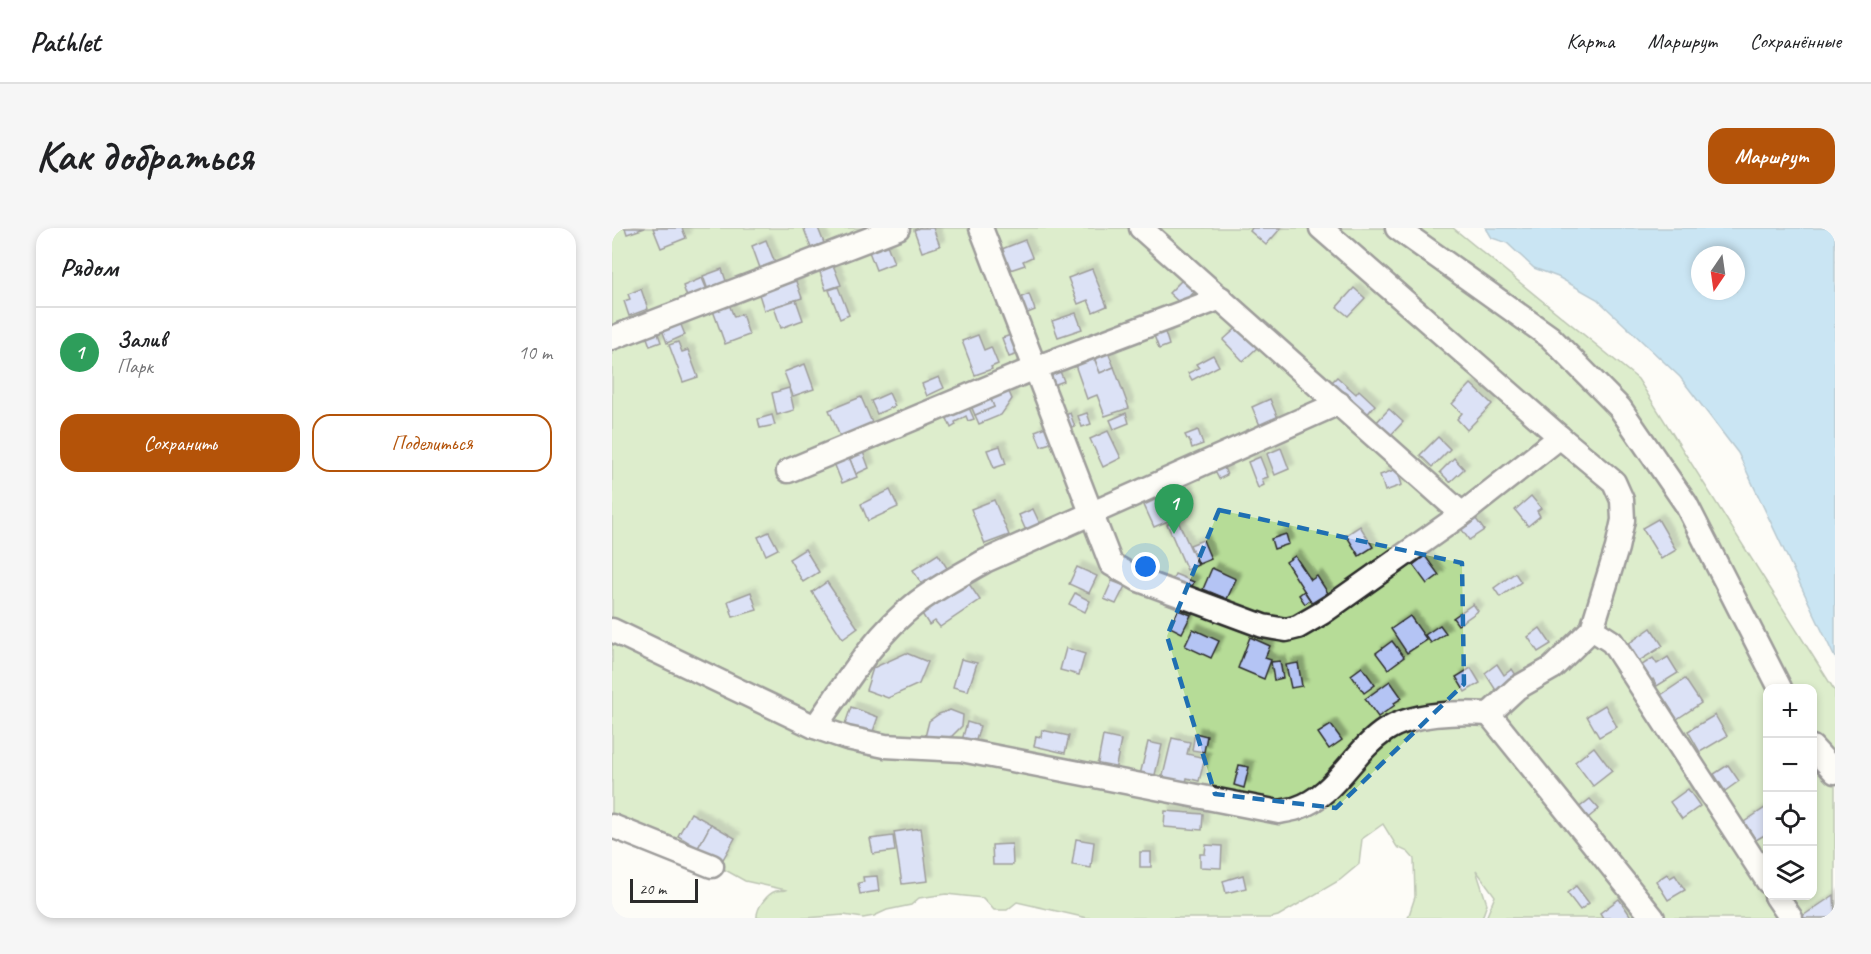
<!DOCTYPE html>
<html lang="ru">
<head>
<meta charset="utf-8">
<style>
  body { margin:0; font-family:Caveat,sans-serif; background:#f6f6f6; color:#202124 }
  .controls { position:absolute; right:18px; bottom:18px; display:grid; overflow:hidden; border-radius:12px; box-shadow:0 3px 9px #0003 }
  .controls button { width:54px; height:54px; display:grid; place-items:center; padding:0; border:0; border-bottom:2px solid #e0e0e0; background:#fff; color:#202124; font:30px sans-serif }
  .compass { position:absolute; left:1079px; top:18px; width:54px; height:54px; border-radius:50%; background:#fff; box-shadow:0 3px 9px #0003; rotate:193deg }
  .scale { position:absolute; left:18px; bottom:15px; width:68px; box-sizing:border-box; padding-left:6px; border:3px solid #2b2b2b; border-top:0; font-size:16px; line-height:21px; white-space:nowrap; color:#2b2b2b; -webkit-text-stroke:4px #fdfcf7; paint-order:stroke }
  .you { position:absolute; left:534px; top:339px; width:21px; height:21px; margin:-15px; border:4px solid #fff; border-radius:50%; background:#1a73e8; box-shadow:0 0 0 9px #1a73e833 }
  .badge { display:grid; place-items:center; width:39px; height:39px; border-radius:50%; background:#b45309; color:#fff; font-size:20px; font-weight:700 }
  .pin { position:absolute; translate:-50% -50px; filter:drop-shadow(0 2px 3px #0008) }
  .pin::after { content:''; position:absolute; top:32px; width:21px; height:18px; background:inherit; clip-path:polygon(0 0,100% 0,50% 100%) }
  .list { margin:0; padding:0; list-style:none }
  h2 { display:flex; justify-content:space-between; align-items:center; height:78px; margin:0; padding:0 24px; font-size:26px }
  h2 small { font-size:20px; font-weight:400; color:#757577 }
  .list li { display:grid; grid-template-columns:39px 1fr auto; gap:18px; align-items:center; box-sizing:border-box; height:90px; padding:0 24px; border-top:2px solid #e0e0e0 }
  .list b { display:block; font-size:22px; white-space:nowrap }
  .list p { margin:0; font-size:20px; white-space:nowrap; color:#757577 }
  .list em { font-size:20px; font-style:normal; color:#757577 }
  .actions { display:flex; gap:12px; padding:18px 24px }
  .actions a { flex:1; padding:14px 0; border:2px solid #b45309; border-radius:18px; text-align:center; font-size:21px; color:#b45309 }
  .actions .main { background:#b45309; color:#fff }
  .icon { flex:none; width:33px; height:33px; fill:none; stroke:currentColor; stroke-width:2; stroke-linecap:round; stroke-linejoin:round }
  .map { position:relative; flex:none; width:1223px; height:690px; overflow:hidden; border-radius:18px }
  header { display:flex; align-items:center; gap:36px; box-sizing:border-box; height:84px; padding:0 30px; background:#fff; border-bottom:2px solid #e0e0e0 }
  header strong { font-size:28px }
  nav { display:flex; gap:33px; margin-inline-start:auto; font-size:21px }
  .intro { display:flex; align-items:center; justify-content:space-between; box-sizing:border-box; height:144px; padding:0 36px }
  h1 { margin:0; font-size:42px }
  .button { padding:15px 27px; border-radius:18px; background:#b45309; color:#fff; font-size:21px; font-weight:700 }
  main { display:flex; gap:36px; padding:0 36px }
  aside { flex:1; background:#fff; border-radius:18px; box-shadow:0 3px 9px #0003 }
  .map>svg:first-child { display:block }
</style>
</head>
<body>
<header>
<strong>Pathlet</strong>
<nav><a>Карта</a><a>Маршрут</a><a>Сохранённые</a></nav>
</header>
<div class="intro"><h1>Как добраться</h1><a class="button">Маршрут</a></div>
<main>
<aside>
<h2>Рядом<small></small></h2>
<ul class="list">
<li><span class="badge" style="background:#2e9e5b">1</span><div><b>Залив</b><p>Парк</p></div><em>10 m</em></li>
</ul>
<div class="actions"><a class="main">Сохранить</a><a>Поделиться</a></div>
</aside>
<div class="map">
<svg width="1223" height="690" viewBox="0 0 1223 690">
  <defs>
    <filter id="shadow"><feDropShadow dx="5.5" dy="-5.5" stdDeviation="1.5" flood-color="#0004"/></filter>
  </defs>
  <rect width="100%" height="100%" fill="#fdfcf7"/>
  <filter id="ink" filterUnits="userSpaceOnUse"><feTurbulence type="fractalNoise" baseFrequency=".0167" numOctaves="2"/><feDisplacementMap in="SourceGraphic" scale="12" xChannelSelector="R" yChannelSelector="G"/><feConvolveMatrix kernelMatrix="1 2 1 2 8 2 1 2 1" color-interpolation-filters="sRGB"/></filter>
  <g filter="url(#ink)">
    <path fill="#b6dc97" stroke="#708461" stroke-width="1.5" fill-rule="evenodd" d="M0 0H841L1026 151 1223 463V690H874L883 668 864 642 875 676 870 690H796L803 669 802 631 796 624 785 619 771 596 750 611 747 636 728 652 666 688 658 690H475L405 674 395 682H382L371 670 334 666 307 670 299 677 275 682 262 688 251 690 232 687 194 690H145C144 680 155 666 164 663 167 662 171 663 174 662L133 653 67 616 0 591ZM1156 460H1200V668H1156Z"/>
    <path fill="#8ccbed" stroke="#658b9f" stroke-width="1.5" fill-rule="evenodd" d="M874 0H1223V430L1126 225 1068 149 985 71 946 49 922 40 895 15 880 10ZM1088 27H1124V63H1088Z"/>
    <g fill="#b4c4f4" stroke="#2b2b2b" stroke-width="1.5" filter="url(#shadow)">
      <polygon points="13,0 33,0 15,6"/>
      <polygon points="41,0 70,0 74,10 49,20"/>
      <polygon points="206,0 212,15 199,20 192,1"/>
      <polygon points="307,0 321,0 328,18 310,24 302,2"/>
      <polygon points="640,0 669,0 654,17 638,3"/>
      <polygon points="154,12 163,35 148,40 140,18"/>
      <polygon points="413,12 420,29 411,33 413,37 398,42 390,21"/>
      <polygon points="274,14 282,35 264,42 256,21"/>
      <polygon points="221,37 229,57 214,62 207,41"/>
      <polygon points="110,41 115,56 96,62 91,48"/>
      <polygon points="480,41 495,78 481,84 476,72 466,76 456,50"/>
      <polygon points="182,48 190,70 152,82 145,60"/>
      <polygon points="90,50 95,62 75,69 71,58"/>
      <polygon points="571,51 583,63 570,77 557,65"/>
      <polygon points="226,59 237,87 228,91 217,62"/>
      <polygon points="742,60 753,70 736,88 725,79"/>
      <polygon points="29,61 36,81 17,88 12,73 18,71 16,66"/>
      <polygon points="417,66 423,82 413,86 407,70"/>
      <polygon points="115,71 122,89 130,86 137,107 113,116 99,77"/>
      <polygon points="184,72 191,92 169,100 162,79"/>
      <polygon points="464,85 470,101 446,109 440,93"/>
      <polygon points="67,92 73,107 55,115 49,99"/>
      <polygon points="551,98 557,117 547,121 540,102"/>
      <polygon points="627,98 647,118 631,133 611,112"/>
      <polygon points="45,103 49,114 38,118 34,107"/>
      <polygon points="402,106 409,125 397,129 390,110"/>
      <polygon points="366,107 372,122 379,119 386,136 379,139 380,141 363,147 350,113"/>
      <polygon points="66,114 70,124 76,122 86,149 71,154 57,117"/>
      <polygon points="494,119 502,139 488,145 480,124"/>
      <polygon points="601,127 607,138 580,152 576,145 587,140 584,136"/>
      <polygon points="482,130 488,145 502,139 517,180 493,188 485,167 475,171 463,137"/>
      <polygon points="193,136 202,161 181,168 172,144"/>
      <polygon points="447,141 452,153 436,159 432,147"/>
      <polygon points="327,149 332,160 315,168 310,156"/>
      <polygon points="725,149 744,166 747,162 763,177 753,189 717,157"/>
      <polygon points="859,156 880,176 855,202 845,191 850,185 840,176"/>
      <polygon points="394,157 400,171 389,187 367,196 363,187 382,179 376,164"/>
      <polygon points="177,160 182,182 165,187 160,165"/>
      <polygon points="376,164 382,179 363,187 357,173"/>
      <polygon points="277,165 283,178 265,186 259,173"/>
      <polygon points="249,169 261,197 229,211 217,182"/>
      <polygon points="658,171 668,195 650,202 640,179"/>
      <polygon points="354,173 362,191 356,193 354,188 343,194 344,197 339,200 332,183"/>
      <polygon points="777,181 791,194 777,209 762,197"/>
      <polygon points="458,185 463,199 454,203 449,189"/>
      <polygon points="475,185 479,196 470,199 466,188"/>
      <polygon points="514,185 517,195 502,201 498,192"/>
      <polygon points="160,187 163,197 148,200 146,191"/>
      <polygon points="436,198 442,214 429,218 423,203"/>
      <polygon points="586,202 591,216 580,220 577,211 575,211 573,207"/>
      <polygon points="496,203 509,230 491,239 478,211"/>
      <polygon points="826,209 838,221 820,239 808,227"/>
      <polygon points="388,218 394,236 382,240 375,222"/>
      <polygon points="669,220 677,241 663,247 655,226"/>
      <polygon points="251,224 257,240 244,246 237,229"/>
      <polygon points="237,229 245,249 230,255 222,235"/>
      <polygon points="648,229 656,249 650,251 652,257 646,260 636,234"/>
      <polygon points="842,230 852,241 838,254 828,244"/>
      <polygon points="610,235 615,247 607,251 601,239"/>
      <polygon points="785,241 790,257 773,263 768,247"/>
      <polygon points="574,260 580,273 561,281 555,268"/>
      <polygon points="278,262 286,279 256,293 249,276"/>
      <polygon points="551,268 561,291 542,299 532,277"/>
      <polygon points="919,268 929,280 925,283 928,288 916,298 903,282"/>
      <polygon points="382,272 397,307 373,316 359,281"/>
      <polygon points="421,281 429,298 415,305 407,287"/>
      <polygon points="565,291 586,337 575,342 555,296"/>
      <polygon points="864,291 872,302 857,312 848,299 858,292 859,295"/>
      <polygon points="1046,291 1064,322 1049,331 1030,300"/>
      <polygon points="748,298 761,319 747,328 734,307"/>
      <polygon points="157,304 166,321 154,327 146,309"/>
      <polygon points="674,306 677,316 662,321 659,311"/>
      <polygon points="591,312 599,331 587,336 578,317"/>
      <polygon points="193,321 207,344 191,354 177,331"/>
      <polygon points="326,326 335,340 325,347 328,351 312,360 301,342"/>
      <polygon points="683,328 699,352 705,348 716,365 700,375 674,334"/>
      <polygon points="813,328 827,347 815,356 801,337"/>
      <polygon points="465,339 485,348 477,365 457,356"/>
      <polygon points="600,340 624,351 615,371 591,361"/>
      <polygon points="903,345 909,354 888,369 882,360"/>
      <polygon points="563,346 582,354 578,363 559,355"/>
      <polygon points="353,350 368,372 328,399 323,393 317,397 307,381"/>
      <polygon points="500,353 513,358 504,376 492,371"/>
      <polygon points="215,354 246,400 231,411 200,364"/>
      <polygon points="692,363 698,372 693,376 687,367"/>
      <polygon points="139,364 145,382 121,389 116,373"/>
      <polygon points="463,365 478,373 473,384 457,376"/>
      <polygon points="861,376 866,383 846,397 841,390"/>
      <polygon points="566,382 579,387 570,405 558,399"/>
      <polygon points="798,388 815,412 795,425 779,401"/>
      <polygon points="828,397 834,405 819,415 813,407"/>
      <polygon points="928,400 939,416 926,424 916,409"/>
      <polygon points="1039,400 1051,418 1027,433 1016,416"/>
      <polygon points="581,401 607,413 599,430 573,418"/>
      <polygon points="638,409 658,418 653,430 659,432 652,451 626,440"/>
      <polygon points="780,413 792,429 776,441 764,425"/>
      <polygon points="454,420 473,426 467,447 448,442"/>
      <polygon points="294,425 316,434 307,456 276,470 254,462 261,440"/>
      <polygon points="1056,429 1066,445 1045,458 1041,451 1037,454 1027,439 1041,430 1045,436"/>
      <polygon points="349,431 365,435 356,463 341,459"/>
      <polygon points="668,433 671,450 662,452 659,434"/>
      <polygon points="686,435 690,458 679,460 674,437"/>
      <polygon points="885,436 892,447 900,441 906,450 885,464 873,445"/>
      <polygon points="750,439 763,457 752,465 739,447"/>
      <polygon points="859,440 868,455 853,464 844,449"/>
      <polygon points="1073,451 1089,475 1065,491 1049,467"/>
      <polygon points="778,453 790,470 782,475 783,477 766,489 753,471"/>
      <polygon points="993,477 1005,499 987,509 975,488"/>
      <polygon points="239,479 266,489 259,509 232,499"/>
      <polygon points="338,482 351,487 350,498 340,508 328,512 313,509 317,493 327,486"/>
      <polygon points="1103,487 1115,508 1088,524 1076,503"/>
      <polygon points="355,494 368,498 362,519 349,516"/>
      <polygon points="719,497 730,512 717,521 706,505"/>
      <polygon points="430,502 457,508 453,525 422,518 424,508 429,509"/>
      <polygon points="583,505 595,508 592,524 580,522"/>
      <polygon points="491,508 509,512 503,543 485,539"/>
      <polygon points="560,510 578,514 575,526 593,530 587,553 575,550 572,562 549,556"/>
      <polygon points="536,514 550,517 542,551 528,547"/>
      <polygon points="982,519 1000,543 981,558 963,534"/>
      <polygon points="627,537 637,539 632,560 622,557"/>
      <polygon points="1116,537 1127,553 1113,563 1102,546"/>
      <polygon points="1076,561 1088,578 1070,591 1058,574"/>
      <polygon points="978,571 987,581 972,593 964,582"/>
      <polygon points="1153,580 1156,583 1156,605 1144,612 1132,594"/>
      <polygon points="553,583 591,586 590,602 552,599"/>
      <polygon points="79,585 99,596 86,620 66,608"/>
      <polygon points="99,596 123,610 110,633 86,620"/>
      <polygon points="309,600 316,653 290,656 282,604"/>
      <polygon points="281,608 283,623 261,626 258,611"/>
      <polygon points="464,611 482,614 479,640 460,637"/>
      <polygon points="400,616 401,637 381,637 380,617"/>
      <polygon points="594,617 610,618 609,640 588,639 588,626 593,626"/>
      <rect x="528" y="624" width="11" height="15"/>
      <polygon points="1055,646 1058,650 1063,647 1073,662 1056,672 1044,653"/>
      <polygon points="631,647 634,660 614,665 611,653"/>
      <polygon points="265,648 267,663 248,666 246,655 252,654 251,649"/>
      <polygon points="964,658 977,675 968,682 955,665"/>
      <polygon points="1222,667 1223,690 1190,690 1189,689"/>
      <polygon points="1007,671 1020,690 991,690 988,685"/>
    </g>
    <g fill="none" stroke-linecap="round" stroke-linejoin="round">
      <defs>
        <g id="minor">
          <polyline points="369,0 499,336 527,352 651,398 674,402 686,399 710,385 850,286 948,209"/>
          <polyline points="529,0 850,286"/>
          <polyline points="785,0 938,109 1008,180 1074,276 1168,460"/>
          <polyline points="0,110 286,0"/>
          <polyline points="176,243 423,140 609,70"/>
          <polyline points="980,401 1000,414 1156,654"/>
          <path d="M0 402 203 499 235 510 273 518 349 522 667 584C672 583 679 582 685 580 723 568 741 523 774 502 801 485 846 484 877 486L905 460 940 440 980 401 1005 320 1011 292 1010 272 1002 254 948 209 709 0"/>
          <polyline points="877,486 1041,690"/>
          <path d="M203 499C233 457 261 409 302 377 323 360 349 347 373 333L727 175"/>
          <polyline points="1200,519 1223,544"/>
          <polyline points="0,598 100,638"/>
          <polyline points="1164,668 1179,690"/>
        </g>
      </defs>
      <use href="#minor" stroke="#2b2b2b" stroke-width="27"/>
      <use href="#minor" stroke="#fdfcf7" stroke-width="22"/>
    </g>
  </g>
  <path d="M0 0H1223V690H0ZM607 282 850 335 852 456 724 580 603 566 555 408Z" fill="#fdfcf7" fill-opacity=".55" fill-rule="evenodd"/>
  <path fill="none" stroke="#1f6fb2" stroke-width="4.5" stroke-dasharray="12 8" stroke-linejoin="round" d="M607 282 850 335 852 456 724 580 603 566 555 408Z"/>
</svg>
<div class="controls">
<button>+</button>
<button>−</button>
<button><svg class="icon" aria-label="locate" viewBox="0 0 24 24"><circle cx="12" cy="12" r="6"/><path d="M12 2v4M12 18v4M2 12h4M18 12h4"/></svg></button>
<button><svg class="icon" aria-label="layers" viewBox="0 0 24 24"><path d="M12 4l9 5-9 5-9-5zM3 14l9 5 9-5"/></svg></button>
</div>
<svg class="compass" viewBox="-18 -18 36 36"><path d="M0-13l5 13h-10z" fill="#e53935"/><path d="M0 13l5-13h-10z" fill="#757577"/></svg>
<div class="scale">20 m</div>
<div class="you"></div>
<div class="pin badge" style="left:562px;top:306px;background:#2e9e5b">1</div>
</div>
</main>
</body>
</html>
